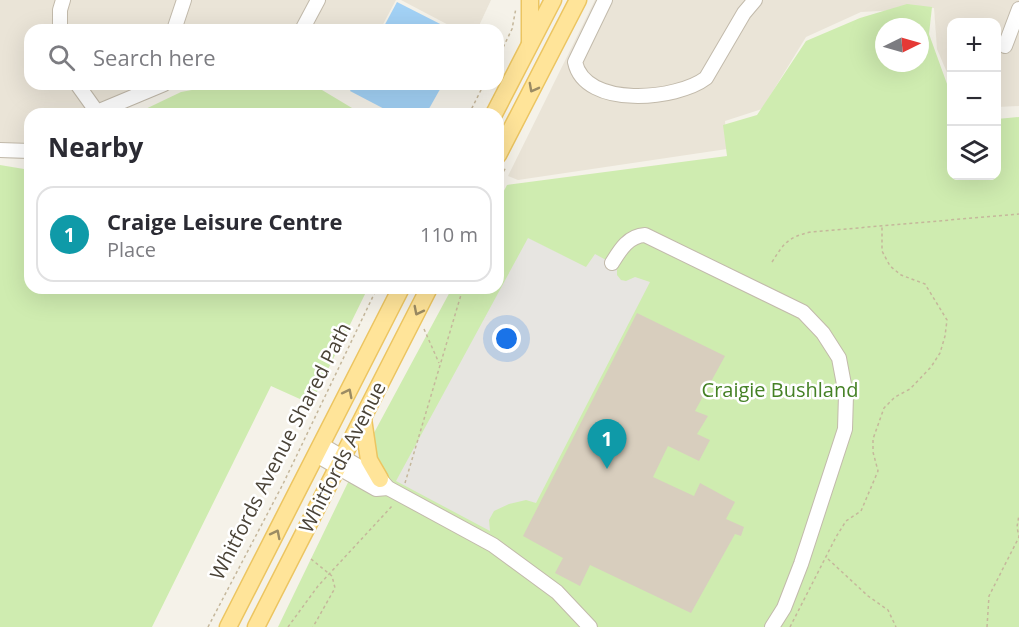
<!DOCTYPE html>
<html lang="en">
<head>
<meta charset="utf-8">
<style>
  body { margin:0; font-family:"Open Sans",sans-serif; background:#f2f2f3; color:#2b2b33 }
  .controls { position:absolute; right:18px; top:18px; display:grid; overflow:hidden; border-radius:12px; box-shadow:0 6px 24px #0002 }
  .controls button { width:54px; height:54px; display:grid; place-items:center; padding:0; border:0; border-bottom:2px solid #e1e1e2; background:#fff; color:#2b2b33; font:30px sans-serif }
  .compass { position:absolute; left:875px; top:18px; width:54px; height:54px; border-radius:50%; background:#fff; box-shadow:0 6px 24px #0002; rotate:85deg }
  .you { position:absolute; left:507px; top:339px; width:21px; height:21px; margin:-15px; border:4px solid #fff; border-radius:50%; background:#1a73e8; box-shadow:0 0 0 9px #1a73e833 }
  .badge { display:grid; place-items:center; width:39px; height:39px; border-radius:50%; background:#ff3f17; color:#fff; font-size:20px; font-weight:700 }
  .pin { position:absolute; translate:-50% -50px; filter:drop-shadow(0 2px 3px #0008) }
  .pin::after { content:''; position:absolute; top:32px; width:21px; height:18px; background:inherit; clip-path:polygon(0 0,100% 0,50% 100%) }
  .list { margin:0; padding:0; list-style:none }
  h2 { display:flex; justify-content:space-between; align-items:center; height:78px; margin:0; padding:0 24px; font-size:26px }
  h2 small { font-size:20px; font-weight:400; color:#7c7c81 }
  .list li { display:grid; grid-template-columns:39px 1fr auto; gap:18px; align-items:center; box-sizing:border-box; height:96px; margin:0 12px 12px; padding:0 12px; border:2px solid #e1e1e2; border-radius:18px }
  .list b { display:block; font-size:22px; white-space:nowrap }
  .list p { margin:0; font-size:20px; white-space:nowrap; color:#7c7c81 }
  .list em { font-size:20px; font-style:normal; color:#7c7c81 }
  .icon { flex:none; width:33px; height:33px; fill:none; stroke:currentColor; stroke-width:2; stroke-linecap:round; stroke-linejoin:round }
  .map { position:relative; flex:none; width:1019px; height:627px; overflow:hidden }
  .search { position:absolute; background:#fff; box-shadow:0 6px 24px #0002; left:24px; top:24px; width:480px; height:66px; display:flex; align-items:center; gap:15px; box-sizing:border-box; padding:0 21px; border-radius:18px; color:#7c7c81; font-size:22px }
  .panel { position:absolute; background:#fff; box-shadow:0 6px 24px #0002; left:24px; top:108px; width:480px; height:186px; border-radius:18px }
  .map>svg:first-child { display:block }
</style>
</head>
<body>
<div class="map">
<svg width="1019" height="627" viewBox="0 0 1019 627">
  <rect width="100%" height="100%" fill="#f5f2e9"/>
  <g fill="#eae4d7">
    <polygon points="0,0 396,0 380,30 30,30 30,84 182,84 111,114 30,114 30,159 0,158"/>
    <polygon points="401,0 491,0 477,30 458,30"/>
    <polygon points="595,0 1019,0 1019,106 997,107 996,22 952,22 951,82 937,49 934,8 861,12 806,37 762,109 725,121 727,149 518,180 508,176"/>
  </g>
  <g fill="#cfecb0" fill-rule="evenodd">
    <path d="M907 4 932 7 929 34 951 95 952 176H996L997 119 1019 117V627H278L354 470 452 288H498V202L507 185 727 156 723 125 757 115 806 41 860 18ZM884 27H920V63H884Z"/>
    <polygon points="224,84 312,84 362,114 135,114 181,92"/>
    <polygon points="0,165 30,170 30,288 368,288 311,404 271,386 152,627 0,627"/>
  </g>
  <polygon fill="#e7e5e1" points="528,238 586,267 595,254 617,266 617,275 621,280 626,281 635,277 650,282 536,503 526,500 509,504 494,511 489,520 490,531 396,481"/>
  <g fill="#a2d1f5">
    <polygon points="397,2 452,30 382,30"/>
    <polygon points="354,84 443,84 426,114 394,114 350,91"/>
  </g>
  <polygon fill="#d8cebe" points="637,313 725,356 695,411 708,416 697,434 710,440 699,461 668,446 653,477 694,496 700,483 735,502 726,519 744,527 741,536 735,534 691,613 590,565 580,586 555,573 563,558 523,536"/>
  <g fill="none" stroke-linecap="round" stroke-linejoin="round">
    <defs>
      <g id="minor">
        <path d="M605 0 575 62C585 109 677 100 706 78L744 13 755 0"/>
        <polyline points="60,30 60,10 63,0"/>
        <polyline points="174,30 184,0"/>
        <polyline points="302,30 318,0"/>
        <polyline points="1005,46 1019,9"/>
        <polyline points="77,84 97,112 164,84"/>
        <polyline points="0,150 30,151"/>
        <path d="M612 263C620 250 628 236 645 235L803 312 823 333 839 358 846 395 845 429 801 564 784 608 772 627"/>
        <polyline points="322,445 380,479 388,488 493,545 557,592 590,627"/>
        <polyline points="316,455 376,489 388,488"/>
      </g>
      <g id="major">
        <polyline points="530,42 530,0"/>
        <polyline points="494,114 553,0"/>
        <polyline points="498,155 578,0"/>
        <polyline points="363,419 369,460 380,479"/>
        <polyline points="228,627 401,288"/>
        <polyline points="256,627 429,288"/>
      </g>
    </defs>
    <use href="#minor" stroke="#c2baab" stroke-width="16"/>
    <use href="#major" stroke="#ecc561" stroke-width="19"/>
    <g stroke="#c5b79b" stroke-width="1.5" stroke-dasharray="3 3" stroke-linecap="butt">
      <polyline points="498,58 512,29 516,8"/>
      <polyline points="469,114 484,84"/>
      <polyline points="498,182 506,167"/>
      <path d="M772 262C784 243 788 237 811 232L1019 214"/>
      <polyline points="424,329 439,363"/>
      <polyline points="405,483 463,288"/>
      <polyline points="311,559 332,576 335,588 313,627"/>
      <polyline points="828,559 868,596 888,610 896,627"/>
      <polyline points="208,627 283,484 377,288"/>
      <polyline points="288,627 318,586 393,505"/>
      <polyline points="790,627 836,537 846,521 861,511 878,471 873,452 873,439 884,408 895,397 910,389 931,367 940,353 945,336 947,320 925,284 901,275 890,266 882,251 882,226"/>
      <polyline points="987,627 989,596 1019,537 1017,527 1019,515"/>
    </g>
    <use href="#minor" stroke="#fff" stroke-width="14"/>
    <use href="#major" stroke="#ffe499" stroke-width="16"/>
  </g>
  <defs><path id="oneway-chevron" d="M-2-3.5L2.5 0L-2 3.5" fill="none" stroke-width="1.6" stroke-linecap="round" stroke-linejoin="round" transform="scale(1.5)"/></defs>
  <g stroke="#9b8b63">
    <use href="#oneway-chevron" transform="translate(533 88) rotate(118)"/>
    <use href="#oneway-chevron" transform="translate(418 311) rotate(117)"/>
    <use href="#oneway-chevron" transform="translate(348 393) rotate(-63)"/>
    <use href="#oneway-chevron" transform="translate(276 534) rotate(-63)"/>
  </g>
  <g text-anchor="middle" dominant-baseline="central" stroke-width="5" stroke-linejoin="round" paint-order="stroke">
    <g font-size="20" fill="#458125" stroke="#fff">
      <text x="780" y="389">Craigie Bushland</text>
    </g>
    <g font-size="20" fill="#4a4337" stroke="#fff">
      <text transform="translate(280 451) rotate(-63)">Whitfords Avenue Shared Path</text>
      <text transform="translate(342 457) rotate(-63)">Whitfords Avenue</text>
    </g>
  </g>
</svg>
<div class="controls">
<button>+</button>
<button>−</button>
<button><svg class="icon" aria-label="layers" viewBox="0 0 24 24"><path d="M12 4l9 5-9 5-9-5zM3 14l9 5 9-5"/></svg></button>
</div>
<svg class="compass" viewBox="-18 -18 36 36"><path d="M0-13l5 13h-10z" fill="#e53935"/><path d="M0 13l5-13h-10z" fill="#7c7c81"/></svg>
<div class="you"></div>
<div class="pin badge" style="left:607px;top:469px;background:#0f9aa8">1</div>
<div class="search"><svg class="icon" aria-label="search" viewBox="0 0 24 24"><circle cx="10" cy="10" r="6"/><path d="M15 15l6 6"/></svg>Search here</div>
<section class="panel">
<h2>Nearby<small></small></h2>
<ul class="list">
<li><span class="badge" style="background:#0f9aa8">1</span><div><b>Craige Leisure Centre</b><p>Place</p></div><em>110 m</em></li>
</ul>
</section>
</div>
</body>
</html>
